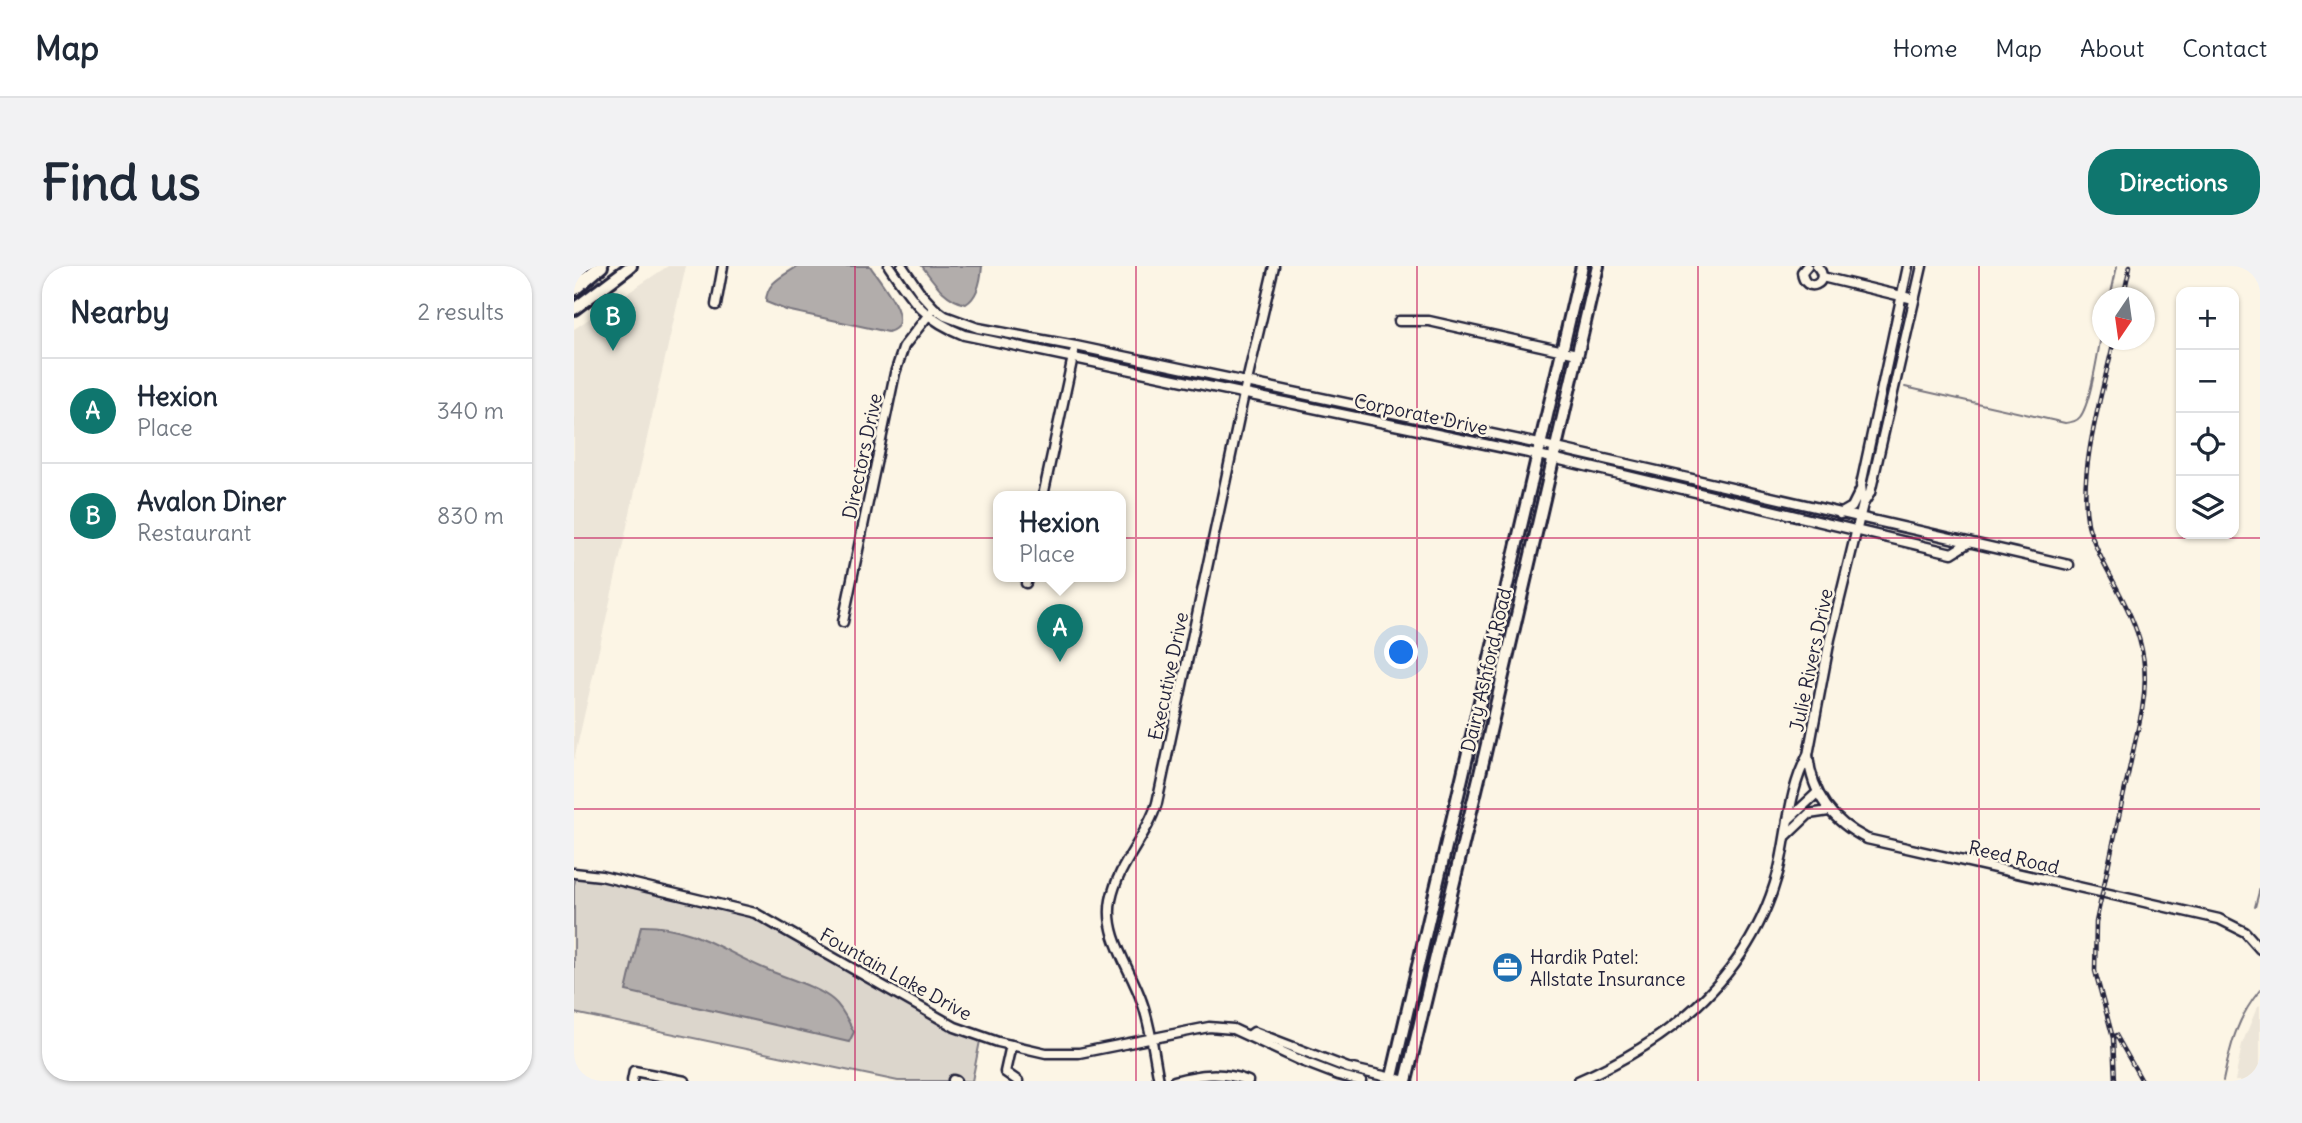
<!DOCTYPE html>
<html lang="en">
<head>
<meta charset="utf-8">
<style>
  body { margin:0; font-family:Delius,sans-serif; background:#f2f2f3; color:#1f2937 }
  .controls { position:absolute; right:21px; top:21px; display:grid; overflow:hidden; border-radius:14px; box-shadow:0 2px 5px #0004 }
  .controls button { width:63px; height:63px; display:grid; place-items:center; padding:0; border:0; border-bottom:2px solid #e0e1e3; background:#fff; color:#1f2937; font:35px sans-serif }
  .compass { position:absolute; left:1518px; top:21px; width:63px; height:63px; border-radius:50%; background:#fff; box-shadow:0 2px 5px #0004; rotate:193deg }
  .you { position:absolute; left:828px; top:387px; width:24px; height:24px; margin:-18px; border:5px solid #fff; border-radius:50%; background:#1a73e8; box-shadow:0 0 0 10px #1a73e833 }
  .badge { display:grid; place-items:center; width:46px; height:46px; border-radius:50%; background:#0f766e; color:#fff; font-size:23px; font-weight:700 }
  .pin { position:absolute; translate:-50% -58px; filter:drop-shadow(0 2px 4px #0008) }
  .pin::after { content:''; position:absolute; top:37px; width:24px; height:21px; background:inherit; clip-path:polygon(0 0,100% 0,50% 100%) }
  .popup { position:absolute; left:419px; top:225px; width:133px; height:91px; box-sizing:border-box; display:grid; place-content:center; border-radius:14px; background:#fff; filter:drop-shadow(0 2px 5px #0005); font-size:23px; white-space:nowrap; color:#747a83 }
  .popup b { font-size:26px; color:#1f2937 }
  .popup::after { content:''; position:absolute; left:50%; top:100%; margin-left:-14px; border:14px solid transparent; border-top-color:#fff }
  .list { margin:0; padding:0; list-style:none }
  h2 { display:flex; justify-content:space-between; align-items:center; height:91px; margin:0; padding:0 28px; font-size:30px }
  h2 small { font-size:23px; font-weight:400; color:#747a83 }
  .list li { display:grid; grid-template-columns:46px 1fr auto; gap:21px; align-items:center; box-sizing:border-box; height:105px; padding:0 28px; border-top:2px solid #e0e1e3 }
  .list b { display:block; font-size:26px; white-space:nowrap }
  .list p { margin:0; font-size:23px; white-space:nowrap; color:#747a83 }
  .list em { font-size:23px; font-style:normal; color:#747a83 }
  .icon { flex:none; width:38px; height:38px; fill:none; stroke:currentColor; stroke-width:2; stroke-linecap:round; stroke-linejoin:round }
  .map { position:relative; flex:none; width:1686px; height:815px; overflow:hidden; border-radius:28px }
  header { display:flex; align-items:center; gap:42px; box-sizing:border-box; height:98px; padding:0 35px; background:#fff; border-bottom:2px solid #e0e1e3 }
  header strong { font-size:33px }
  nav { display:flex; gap:38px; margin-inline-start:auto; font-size:24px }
  .intro { display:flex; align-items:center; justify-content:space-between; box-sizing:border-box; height:168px; padding:0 42px }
  h1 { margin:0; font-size:49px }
  .button { padding:18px 32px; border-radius:28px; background:#0f766e; color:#fff; font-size:24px; font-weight:700 }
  main { display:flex; gap:42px; padding:0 42px }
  aside { flex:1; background:#fff; border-radius:28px; box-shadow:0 2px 5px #0004 }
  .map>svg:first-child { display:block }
</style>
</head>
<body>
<header>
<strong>Map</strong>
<nav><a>Home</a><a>Map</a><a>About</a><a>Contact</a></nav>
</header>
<div class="intro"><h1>Find us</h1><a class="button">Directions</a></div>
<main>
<aside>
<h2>Nearby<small>2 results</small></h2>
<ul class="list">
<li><span class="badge">A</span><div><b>Hexion</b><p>Place</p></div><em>340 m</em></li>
<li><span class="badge">B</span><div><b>Avalon Diner</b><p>Restaurant</p></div><em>830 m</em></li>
</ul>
</aside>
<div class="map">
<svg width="1686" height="815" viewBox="0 0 1686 815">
  <rect width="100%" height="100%" fill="#fcf5e5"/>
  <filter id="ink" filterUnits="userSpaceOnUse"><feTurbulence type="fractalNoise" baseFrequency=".0143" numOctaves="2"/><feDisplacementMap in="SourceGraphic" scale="14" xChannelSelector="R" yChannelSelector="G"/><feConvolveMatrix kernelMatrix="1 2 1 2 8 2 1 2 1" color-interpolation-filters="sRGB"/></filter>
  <g filter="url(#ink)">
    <g fill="#ece5d8">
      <polygon points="94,0 112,0 0,494 0,63"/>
      <polygon points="1686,739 1686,815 1661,815 1668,778 1682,744"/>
    </g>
    <polygon fill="#dcd6cc" stroke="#7f7c84" stroke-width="2" points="3,607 181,647 273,700 407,770 398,815 324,815 0,747 0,619"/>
    <g fill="#b2adab" stroke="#78757e" stroke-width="2">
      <path d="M224 0H296C305 14 344 59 314 66L212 44 192 36C192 16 209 10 224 0Z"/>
      <path d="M348 0H408C407 14 404 31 392 38 371 34 360 16 348 0Z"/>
      <path d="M67 660C118 659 145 683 189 702 209 711 243 720 259 734 268 741 274 755 280 766L275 776 52 725Z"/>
    </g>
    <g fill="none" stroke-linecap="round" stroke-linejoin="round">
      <g stroke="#78757e" stroke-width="2">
        <polyline points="1536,32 1543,0"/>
        <path d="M1331 121 1491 157C1497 156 1502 156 1506 151 1517 137 1524 84 1528 65"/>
        <polyline points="1681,641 1686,622"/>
        <path d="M1649 815C1657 778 1662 754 1686 724"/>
      </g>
      <defs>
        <g id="minor">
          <path d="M315 0C339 35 348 52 390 69L978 192 1378 287 1394 277"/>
          <polyline points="328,0 348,29 360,42 371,50 404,62 502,80 965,178 1495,299"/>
          <path d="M1233 0 1228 6C1230 30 1259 17 1243 0"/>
          <polyline points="1248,11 1340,33"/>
          <polyline points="142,39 149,0"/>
          <polyline points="825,55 855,55 1003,88"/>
          <polyline points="469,230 500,86"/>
          <polyline points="1289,238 1287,219 1334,0"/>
          <polyline points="1266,248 1278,241 1286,225"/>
          <polyline points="452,317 453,310"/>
          <polyline points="269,356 321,107 330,80 356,47"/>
          <path d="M1234 489C1238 529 1258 555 1293 573L1645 653 1671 666 1686 683"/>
          <polyline points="1214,554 1243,527"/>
          <polyline points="1213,569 1235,548 1255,545"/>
          <polyline points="0,607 27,610 181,647 381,761 424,776 472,787 505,787 635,761 659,763 730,796 764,809 787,815"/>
          <polyline points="676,769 680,766 774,802 832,815"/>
          <polyline points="437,779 431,806 444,815"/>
          <polyline points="379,814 382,815"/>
          <polyline points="58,815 60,805 111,815"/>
          <path d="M585 815C580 789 577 761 568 736 557 703 530 670 537 634 544 598 573 571 583 537L670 128 700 0"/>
          <path d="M600 815C625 808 649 805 674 815"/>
          <path d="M1004 815C1098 774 1176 709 1204 607 1214 568 1214 525 1234 489L1256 373 1289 238 1296 227 1348 0"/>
        </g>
        <g id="major">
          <polyline points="0,43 57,0"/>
          <polyline points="817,815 1008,0"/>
          <polyline points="832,815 911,487 1024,0"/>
        </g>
        <g id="highway">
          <polyline points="0,3 4,0"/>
          <polyline points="0,23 27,0"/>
        </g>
      </defs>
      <use href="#minor" stroke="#22223b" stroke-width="13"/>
      <use href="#major" stroke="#22223b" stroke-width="16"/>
      <use href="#highway" stroke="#22223b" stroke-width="18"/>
      <use href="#minor" stroke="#fcf5e5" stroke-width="8"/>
      <use href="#major" stroke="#fcf5e5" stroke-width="10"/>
      <use href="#highway" stroke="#fcf5e5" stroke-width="12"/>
      <defs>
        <g id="rail">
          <polyline points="1549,32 1556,0"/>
          <path d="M1540 74C1529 125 1503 207 1514 258 1518 275 1527 292 1535 307 1561 356 1578 387 1568 444L1522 656 1521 705 1539 772 1541 815"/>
          <polyline points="1542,769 1568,815"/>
        </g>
      </defs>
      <use href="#rail" stroke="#22223b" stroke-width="4.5"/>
      <use href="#rail" stroke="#fcf5e5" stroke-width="2" stroke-dasharray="5" stroke-linecap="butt"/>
    </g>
  </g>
  <path fill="none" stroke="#c2185b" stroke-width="2" stroke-opacity="0.55" d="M281 0V815M562 0V815M843 0V815M1124 0V815M1405 0V815M0 272H1686M0 543H1686"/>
  <defs>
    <symbol id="office-disc" viewBox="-11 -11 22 22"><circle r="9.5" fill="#1f6fb2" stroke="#fcf5e5"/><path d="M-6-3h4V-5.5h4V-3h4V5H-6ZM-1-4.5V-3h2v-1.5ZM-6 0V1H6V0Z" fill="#fff"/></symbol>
  </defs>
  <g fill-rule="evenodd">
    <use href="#office-disc" x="916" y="684" width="35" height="35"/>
  </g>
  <g text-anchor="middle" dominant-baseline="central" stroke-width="5" stroke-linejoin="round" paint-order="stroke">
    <g font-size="19" fill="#22223b" stroke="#fcf5e5">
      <text transform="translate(847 148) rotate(12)">Corporate Drive</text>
      <text transform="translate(288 190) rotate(-78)">Directors Drive</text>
      <text transform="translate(1237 394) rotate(-78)">Julie Rivers Drive</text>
      <text transform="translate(912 404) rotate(-77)">Dairy Ashford Road</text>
      <text transform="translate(594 410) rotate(-78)">Executive Drive</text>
      <text transform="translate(1440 591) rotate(13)">Reed Road</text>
      <text transform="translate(322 708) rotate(29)">Fountain Lake Drive</text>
    </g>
    <g font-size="19" fill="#22223b" stroke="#fcf5e5" text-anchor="start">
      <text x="956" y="691">Hardik Patel:<tspan x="956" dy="22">Allstate Insurance</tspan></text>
    </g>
  </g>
</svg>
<div class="controls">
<button>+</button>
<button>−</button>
<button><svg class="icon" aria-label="locate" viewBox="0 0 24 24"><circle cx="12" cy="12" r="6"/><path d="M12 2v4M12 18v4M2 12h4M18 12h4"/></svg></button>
<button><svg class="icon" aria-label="layers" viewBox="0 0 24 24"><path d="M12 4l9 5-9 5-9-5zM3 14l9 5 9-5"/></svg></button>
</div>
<svg class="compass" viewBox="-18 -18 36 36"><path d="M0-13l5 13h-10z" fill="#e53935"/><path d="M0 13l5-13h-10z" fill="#747a83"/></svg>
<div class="you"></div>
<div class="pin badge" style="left:486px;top:396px">A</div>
<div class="popup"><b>Hexion</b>Place</div>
<div class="pin badge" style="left:39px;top:85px">B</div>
</div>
</main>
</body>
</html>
